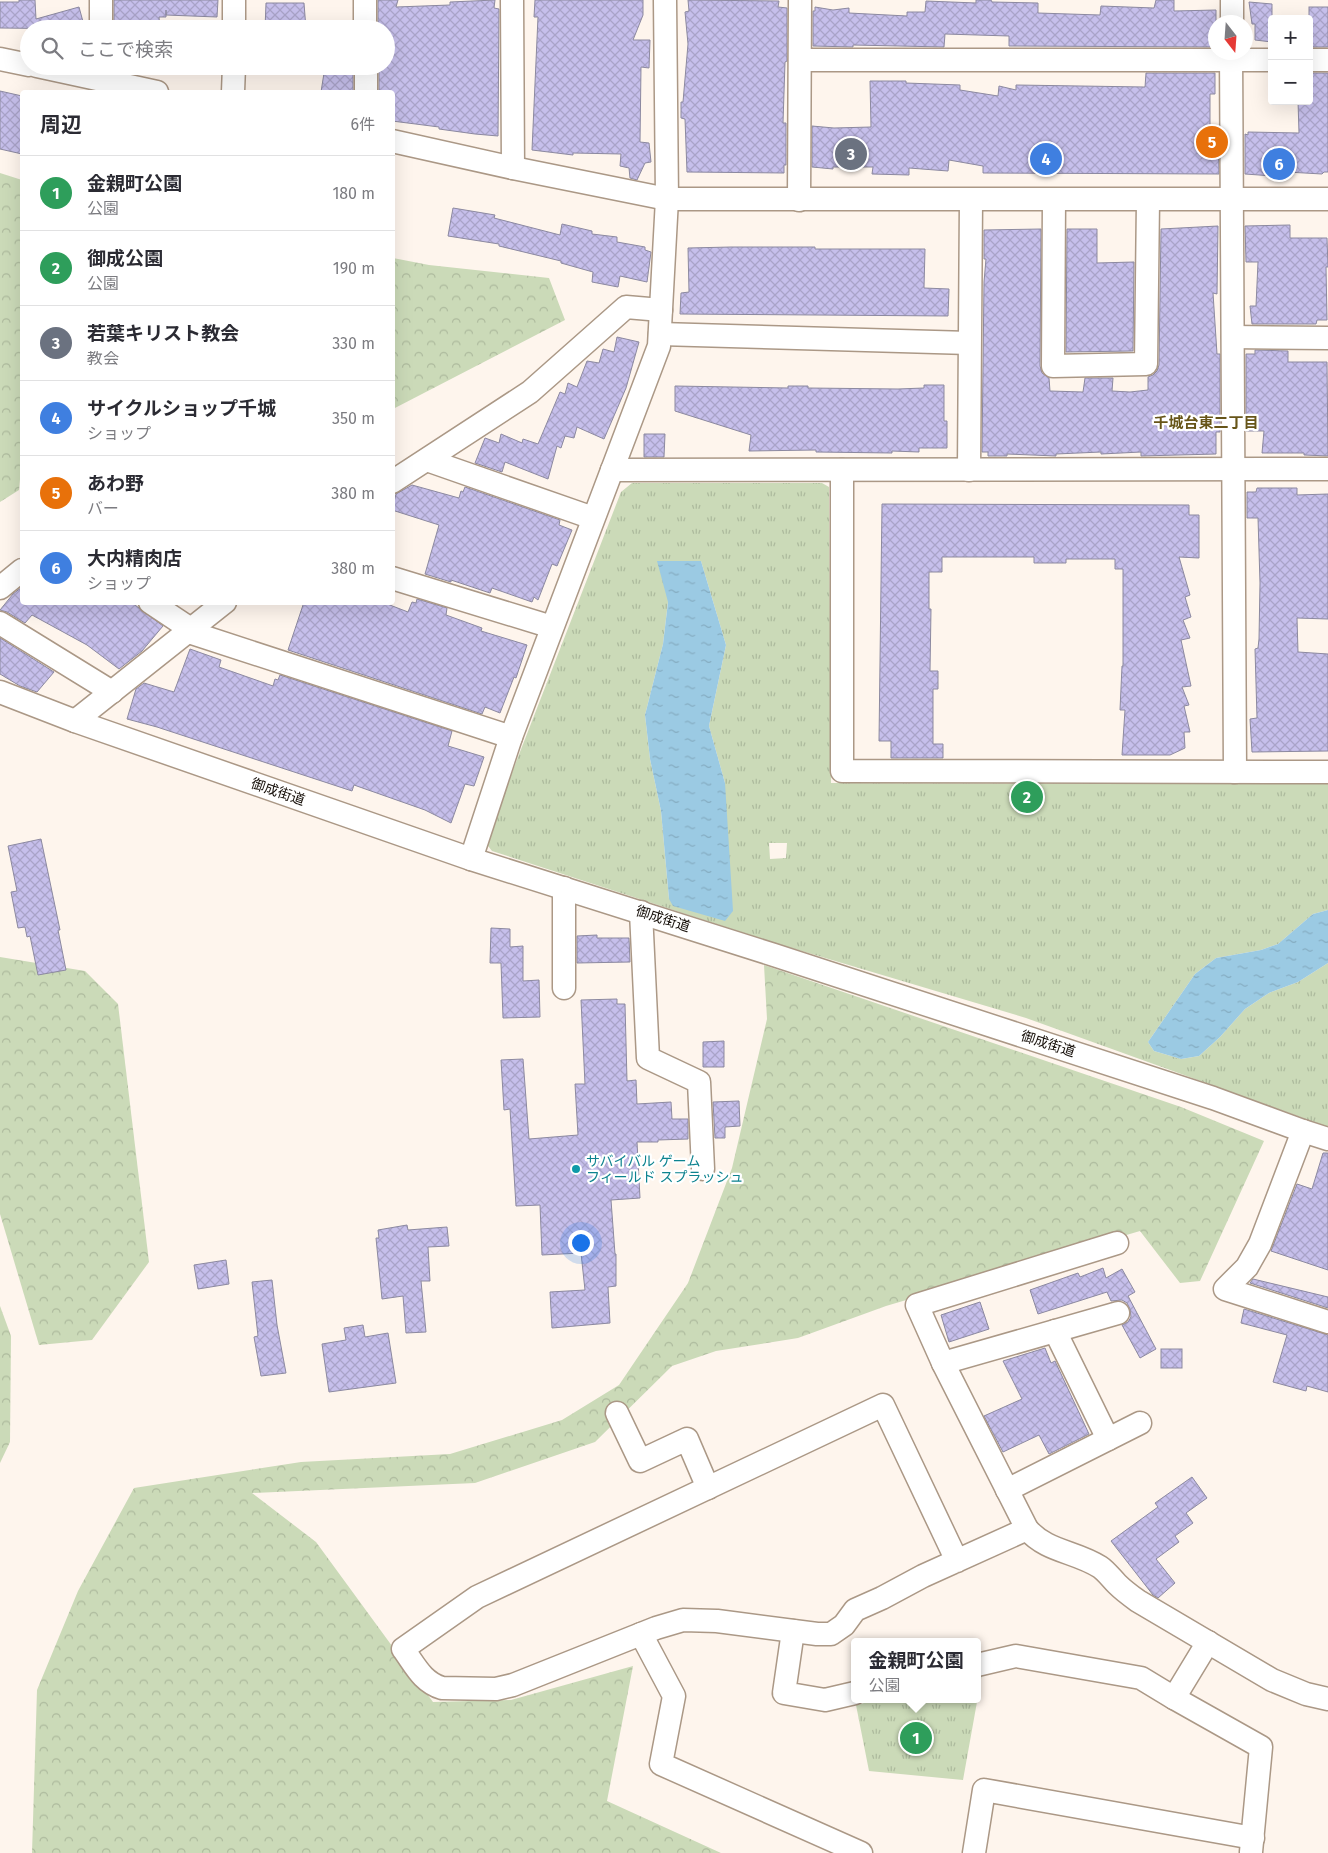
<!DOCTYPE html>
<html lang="ja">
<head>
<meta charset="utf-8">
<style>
  body { margin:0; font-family:"Fira Sans","Noto Sans JP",sans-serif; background:#f7f7f7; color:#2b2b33 }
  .controls { position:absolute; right:15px; top:15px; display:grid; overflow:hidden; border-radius:5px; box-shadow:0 5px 20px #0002 }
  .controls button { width:45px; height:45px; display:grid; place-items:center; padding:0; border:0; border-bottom:1px solid #e1e1e2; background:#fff; color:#2b2b33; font:25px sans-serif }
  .compass { position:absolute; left:1208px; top:15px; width:45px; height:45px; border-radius:50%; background:#fff; box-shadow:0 5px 20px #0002; rotate:163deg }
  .you { position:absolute; left:580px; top:1242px; width:18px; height:18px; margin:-12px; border:4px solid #fff; border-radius:50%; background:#1a73e8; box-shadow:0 0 0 8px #1a73e833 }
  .badge { display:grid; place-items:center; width:32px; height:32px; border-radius:50%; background:#b45309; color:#fff; font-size:16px; font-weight:700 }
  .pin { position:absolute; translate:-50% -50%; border:2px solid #fff; box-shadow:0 1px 5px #0006 }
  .popup { position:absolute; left:851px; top:1638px; width:130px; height:65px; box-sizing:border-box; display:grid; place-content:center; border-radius:5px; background:#fff; filter:drop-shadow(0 1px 4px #0005); font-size:16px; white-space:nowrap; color:#7c7c81 }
  .popup b { font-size:19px; color:#2b2b33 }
  .popup::after { content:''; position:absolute; left:50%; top:100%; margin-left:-10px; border:10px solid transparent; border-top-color:#fff }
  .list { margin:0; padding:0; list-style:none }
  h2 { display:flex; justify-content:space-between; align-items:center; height:65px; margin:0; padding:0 20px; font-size:21px }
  h2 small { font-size:16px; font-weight:400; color:#7c7c81 }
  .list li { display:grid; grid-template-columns:32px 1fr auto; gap:15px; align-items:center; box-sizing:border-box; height:75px; padding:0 20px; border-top:1px solid #e1e1e2 }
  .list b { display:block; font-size:19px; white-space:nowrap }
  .list p { margin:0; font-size:16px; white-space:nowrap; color:#7c7c81 }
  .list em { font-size:16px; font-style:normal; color:#7c7c81 }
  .icon { flex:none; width:28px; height:28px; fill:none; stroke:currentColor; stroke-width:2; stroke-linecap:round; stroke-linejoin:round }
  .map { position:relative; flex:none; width:1328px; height:1853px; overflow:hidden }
  .search { position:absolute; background:#fff; box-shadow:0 5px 20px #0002; left:20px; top:20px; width:375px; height:55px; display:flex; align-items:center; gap:12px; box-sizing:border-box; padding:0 18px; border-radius:28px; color:#7c7c81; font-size:19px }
  .panel { position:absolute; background:#fff; box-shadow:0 5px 20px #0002; left:20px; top:90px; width:375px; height:515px; border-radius:5px }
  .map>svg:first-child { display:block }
</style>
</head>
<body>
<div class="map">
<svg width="1328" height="1853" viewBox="0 0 1328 1853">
  <defs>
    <pattern id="forest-crowns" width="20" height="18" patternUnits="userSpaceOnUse" patternTransform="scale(1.25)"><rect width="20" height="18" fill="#cbdab8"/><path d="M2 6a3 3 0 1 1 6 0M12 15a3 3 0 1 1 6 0" fill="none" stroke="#adba9d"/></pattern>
    <pattern id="park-tufts" width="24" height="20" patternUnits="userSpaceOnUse" patternTransform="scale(1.25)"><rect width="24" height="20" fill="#cbdab8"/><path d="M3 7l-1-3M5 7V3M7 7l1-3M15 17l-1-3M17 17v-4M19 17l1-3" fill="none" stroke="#adba9d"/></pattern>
    <pattern id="water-ripples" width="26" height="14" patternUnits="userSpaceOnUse" patternTransform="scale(1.25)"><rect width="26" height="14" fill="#9bcae3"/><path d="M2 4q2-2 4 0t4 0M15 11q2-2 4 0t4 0" fill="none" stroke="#85acc1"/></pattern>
    <pattern id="building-cross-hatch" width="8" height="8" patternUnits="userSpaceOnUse" patternTransform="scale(1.25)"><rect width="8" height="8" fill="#c6bfeb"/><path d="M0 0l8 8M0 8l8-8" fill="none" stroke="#a9a3c8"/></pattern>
  </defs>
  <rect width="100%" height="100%" fill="#fef5ed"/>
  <g fill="url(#forest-crowns)">
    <polygon points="0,173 22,180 22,457 19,490 0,502"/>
    <polygon points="393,258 429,265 549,278 565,320 393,409"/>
    <polygon points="0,957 85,971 118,1004 149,1262 92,1340 39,1345 0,1214"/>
    <polygon points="764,965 1181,1107 1264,1141 1200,1281 1180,1283 1140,1231 886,1306 798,1338 716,1351 672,1366 595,1442 475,1483 252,1493 316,1542 433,1702 511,1700 633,1666 607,1801 721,1853 32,1853 37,1690 78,1591 134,1488 301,1462 450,1454 562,1420 619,1385 688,1283 732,1168 767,1019"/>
    <polygon points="0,1306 11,1336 10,1442 0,1463"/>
  </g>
  <g fill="url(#park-tufts)" fill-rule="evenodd">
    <path d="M632 483H822L829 487 831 783 1328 784V910L1313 914 1278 944 1261 950 1216 958 1195 974 1148 1042 1154 1051 1181 1059 1199 1056 1220 1037 1245 1009 1269 993 1298 982 1328 963V1127L1026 1018 775 943 492 851 485 842 621 492ZM701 561 726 645 709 726 725 783 669 899 661 811 650 759 645 715 663 644 668 602ZM769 843H787L786 858 770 859Z"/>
    <polygon points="982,1674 963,1780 869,1771 856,1705 880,1699 977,1699 977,1676"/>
  </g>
  <g fill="url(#water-ripples)">
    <polygon points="657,561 701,561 726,645 709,726 725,783 733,911 725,921 673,906 669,899 661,811 650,759 645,715 663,644 668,602"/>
    <polygon points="1328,910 1328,963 1298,982 1269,993 1245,1009 1220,1037 1199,1056 1181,1059 1154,1051 1148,1042 1195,974 1216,958 1261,950 1278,944 1313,914"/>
  </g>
  <g fill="url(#building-cross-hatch)" stroke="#8c89a0">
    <polygon points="19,0 35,0 36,19 79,7 85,29 0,28 0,2 19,2"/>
    <polygon points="114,0 218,0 217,17 166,15 166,10 166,17 159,17 160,29 114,29"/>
    <polygon points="378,0 398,0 396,7 450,5 450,2 495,0 494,8 499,9 498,136 475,134 439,129 439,127 392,121 392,92 379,92 379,66 386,66 386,29 378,29"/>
    <polygon points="535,0 643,0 643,15 633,40 650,40 649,68 641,67 640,142 649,143 651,162 645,163 637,180 630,178 629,168 620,166 621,154 573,153 573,155 532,150 538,17 534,17"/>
    <polygon points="688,0 779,1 778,7 787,8 787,61 785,62 783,123 786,123 786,165 784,165 784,173 687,172 685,119 681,118 681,102 683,102 688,44 685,12 689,11"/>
    <polygon points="976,0 991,0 992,2 1038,3 1038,13 1100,15 1101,6 1154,8 1156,0 1174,0 1174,11 1216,10 1216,34 1212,34 1213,47 1009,46 1009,36 945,34 944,47 853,45 853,47 813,46 813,11 815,11 815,7 833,10 849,8 849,13 907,16 907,12 925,12 926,1 976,3"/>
    <polygon points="1249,2 1272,4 1272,42 1255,40 1255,24 1252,24"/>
    <polygon points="266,3 304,3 306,29 265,29"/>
    <rect x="1309" y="7" width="19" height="40"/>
    <polygon points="332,68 353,70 353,92 321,92 324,73 331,74"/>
    <polygon points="1146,73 1215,73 1215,94 1210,94 1210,132 1218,133 1219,174 983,173 983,166 949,160 948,171 909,168 909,175 872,174 873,167 833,167 833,169 812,167 812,126 834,128 871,127 870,81 906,81 906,83 960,85 960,90 998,96 999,86 1016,90 1016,85 1145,87"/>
    <polygon points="1309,73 1328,73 1328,172 1324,172 1322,174 1287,172 1287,177 1245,174 1245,134 1248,135 1248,132 1299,133 1298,101 1309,101"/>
    <polygon points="0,91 22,96 22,154 0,149"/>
    <polygon points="453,208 495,215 494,218 560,235 562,224 592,231 592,234 617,237 617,242 645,247 645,250 651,252 647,282 620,276 618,287 592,282 593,272 561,263 561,261 499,246 499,244 448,236"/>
    <polygon points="1290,225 1290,238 1327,238 1328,267 1326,267 1327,320 1317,320 1316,324 1252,324 1250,306 1256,306 1258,262 1246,262 1245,226"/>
    <polygon points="1218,226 1217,294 1213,293 1217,354 1220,354 1220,432 1216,432 1216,454 1141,456 1141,452 1101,454 1101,452 1056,454 1056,456 1007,454 1007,456 988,456 988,452 982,452 984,282 986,259 984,259 984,230 1041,229 1040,366 1042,373 1049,378 1050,391 1083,392 1085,378 1113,378 1112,391 1130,392 1148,390 1148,377 1153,375 1157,371 1159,365 1161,229"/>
    <polygon points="1067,229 1097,229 1097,263 1134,262 1133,351 1066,352"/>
    <polygon points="731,247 815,247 815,249 925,249 924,288 949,289 948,316 680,314 681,293 689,292 688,248"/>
    <polygon points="617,337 639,342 626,388 604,439 577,427 574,438 565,436 561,448 557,446 548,479 505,462 502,472 475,463 485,438 499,443 501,434 522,443 523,439 538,444 560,392 565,394 568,383 577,387 587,361 599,363 603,349 614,352"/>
    <polygon points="1255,350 1288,351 1288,362 1327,362 1328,456 1304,455 1304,453 1262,453 1264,431 1246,431 1246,354 1255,354"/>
    <polygon points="924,385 944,385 944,421 947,421 947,448 919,448 919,452 892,451 892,453 816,452 816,450 749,451 751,435 675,411 675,386 788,388 788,386 808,386 808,388 898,389 924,388"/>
    <polygon points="644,434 665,434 664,457 644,457"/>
    <polygon points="412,485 459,498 461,491 463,492 465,487 560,520 559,525 572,530 557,566 552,564 538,600 534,597 532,602 492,588 490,593 451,580 451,582 425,574 439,525 392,510 396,494"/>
    <polygon points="1257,488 1297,488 1297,495 1328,494 1328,619 1297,618 1298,652 1328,654 1328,751 1252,752 1250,719 1257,718 1255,649 1258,648 1259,639 1260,583 1258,518 1247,518 1247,492 1256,492"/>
    <polygon points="882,504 1189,505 1189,515 1199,515 1199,558 1179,557 1190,595 1185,597 1191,617 1183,620 1190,638 1181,640 1191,686 1182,687 1189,705 1184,706 1190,732 1184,732 1185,748 1170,755 1122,755 1125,710 1120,710 1122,666 1123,666 1123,569 1115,569 1115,559 1066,559 1066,563 1034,563 1034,557 942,557 942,572 929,572 929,609 931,609 930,671 938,671 938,689 933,689 933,744 943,744 943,758 891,758 891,741 879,741"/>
    <polygon points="22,587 22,602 131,602 163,626 142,651 119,669 87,645 32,615 25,623 7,612 0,610 13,594"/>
    <polygon points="417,599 447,608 446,615 482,628 481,631 527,645 516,678 514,677 500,713 485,707 482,714 288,650 304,602 382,602 408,612 412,602 416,603"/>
    <polygon points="0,638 54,672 37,692 20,686 0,674"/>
    <polygon points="190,649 221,660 219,667 273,686 275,679 278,680 280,675 452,731 448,746 484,757 474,786 465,784 451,823 425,810 354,785 352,791 157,727 127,719 136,689 144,683 174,692"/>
    <polygon points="41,839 60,930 58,930 66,970 38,975 30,936 27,937 25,927 18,928 11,892 17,891 8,846"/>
    <polygon points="491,928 510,929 510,947 523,946 523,981 539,980 540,1017 503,1018 501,963 490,963"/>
    <polygon points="597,935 597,938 629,938 630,962 577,963 577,936"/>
    <polygon points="617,999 617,1004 625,1004 627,1081 636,1080 637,1104 671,1102 672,1119 688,1119 688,1139 658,1140 658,1142 637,1142 640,1198 611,1200 615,1254 616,1254 616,1286 608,1287 610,1323 552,1328 550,1292 585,1290 581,1253 542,1255 540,1205 516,1206 510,1109 504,1110 501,1060 523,1059 529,1139 578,1135 575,1084 585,1084 581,1000"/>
    <polygon points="724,1041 724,1067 703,1067 703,1042"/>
    <polygon points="739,1101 740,1126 725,1127 725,1138 715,1138 713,1102"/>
    <polygon points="1323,1153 1328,1153 1328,1270 1271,1251 1297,1184 1312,1189"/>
    <polygon points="407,1225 408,1230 447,1227 449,1246 428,1247 430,1281 421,1281 426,1332 406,1333 403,1296 382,1299 376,1238 379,1238 378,1230"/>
    <polygon points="226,1260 229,1284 198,1289 194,1265"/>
    <polygon points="1103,1268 1106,1278 1122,1269 1135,1292 1128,1296 1156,1349 1140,1358 1122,1325 1128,1322 1131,1317 1130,1309 1127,1303 1122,1300 1111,1301 1107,1292 1038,1314 1030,1290 1078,1273 1080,1277"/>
    <polygon points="1253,1279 1328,1297 1328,1308 1250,1283"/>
    <polygon points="272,1280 277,1325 286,1373 261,1376 254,1337 258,1336 252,1282"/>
    <polygon points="980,1302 989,1329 949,1342 941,1315"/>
    <polygon points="1244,1309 1328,1335 1328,1392 1307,1386 1306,1391 1273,1382 1287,1335 1241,1323"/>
    <polygon points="363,1325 365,1337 388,1333 396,1383 329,1392 322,1344 346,1340 344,1328"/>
    <polygon points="1045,1348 1051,1363 1055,1361 1089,1434 1049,1454 1039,1435 1003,1452 984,1416 1022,1399 1003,1361"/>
    <rect x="1161" y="1349" width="21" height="19"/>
    <polygon points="1192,1477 1207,1498 1186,1513 1193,1523 1175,1536 1179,1542 1156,1559 1175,1583 1158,1598 1153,1595 1111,1541 1158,1507 1155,1503"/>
  </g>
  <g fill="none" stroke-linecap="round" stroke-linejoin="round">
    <defs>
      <g id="minor">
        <polyline points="101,0 101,29"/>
        <polyline points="365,0 365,29"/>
        <polyline points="512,0 513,168"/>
        <polyline points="1232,22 1232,0"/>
        <polyline points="234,29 234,0"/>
        <polyline points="1231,52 1235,772"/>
        <polyline points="0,59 29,65"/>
        <polyline points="800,60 1272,60"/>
        <polyline points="1309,60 1328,60"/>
        <polyline points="37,66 157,92"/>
        <polyline points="366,66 366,92"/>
        <polyline points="233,92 234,66"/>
        <polyline points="392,141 513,168 667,199 1328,199"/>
        <polyline points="799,200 800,0"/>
        <polyline points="1054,200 1053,366 1146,364 1148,200"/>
        <polyline points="660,334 969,343"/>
        <polyline points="1233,337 1328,338"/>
        <polyline points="427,460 593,518"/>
        <polyline points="612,470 1328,469"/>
        <polyline points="842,470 842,771 1328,772"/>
        <polyline points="969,470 971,200"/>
        <polyline points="392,482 530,392 626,307 661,310"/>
        <polyline points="392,578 552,627"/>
        <polyline points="0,588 22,570"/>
        <polyline points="150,602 192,630"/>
        <polyline points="0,623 112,692"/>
        <polyline points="189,632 511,737"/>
        <polyline points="0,692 75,721 471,859 774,955 1213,1098 1303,1131 1328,1139"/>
        <polyline points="75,721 225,602"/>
        <polyline points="471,859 511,737 659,346 667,199 665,0"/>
        <polyline points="564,888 564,988"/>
        <polyline points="641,912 648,1058 699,1082 703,1169"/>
        <polyline points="1303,1131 1260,1244 1247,1267 1225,1289 1328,1322"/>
        <path d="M1117 1243 917 1305 943 1363 1027 1529C1047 1552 1075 1551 1100 1567 1106 1571 1111 1578 1117 1584 1123 1590 1131 1596 1138 1601L1272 1680 1306 1694 1328 1699"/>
        <polyline points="1055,1331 1108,1439"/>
        <polyline points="943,1363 1118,1313"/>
        <polyline points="617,1413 640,1461 687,1439 708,1488"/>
        <polyline points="1007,1490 1140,1423"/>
        <path d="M957 1561 883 1405 477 1597 403 1649C415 1665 422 1682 442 1688L496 1689 513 1685 656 1628 683 1620 717 1621 817 1634H831L844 1625 855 1610 882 1598 923 1576 1027 1529"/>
        <polyline points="793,1631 784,1693 825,1700 855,1693"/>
        <polyline points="641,1634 674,1696 661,1764 861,1853"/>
        <polyline points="977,1665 1016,1656 1141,1678 1174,1698 1208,1642"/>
        <polyline points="1174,1698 1261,1747 1251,1852"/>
        <polyline points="974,1853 984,1790 1253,1838"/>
      </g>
    </defs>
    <use href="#minor" stroke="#ab9886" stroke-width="25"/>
    <use href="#minor" stroke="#fff" stroke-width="22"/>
  </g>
  <circle fill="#0f9aa8" stroke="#fff" stroke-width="2" cx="576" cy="1169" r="5"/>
  <g text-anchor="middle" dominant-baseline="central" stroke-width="4.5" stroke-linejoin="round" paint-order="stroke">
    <g font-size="14" fill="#140d07" stroke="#fff">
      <text transform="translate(278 792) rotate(19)">御成街道</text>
      <text transform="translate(663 919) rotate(18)">御成街道</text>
      <text transform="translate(1048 1044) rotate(18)">御成街道</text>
    </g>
    <g font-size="14" fill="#0d838f" stroke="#fff" text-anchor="start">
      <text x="586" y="1161">サバイバル ゲーム<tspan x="586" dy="16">フィールド スプラッシュ</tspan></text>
    </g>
    <g font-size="15" font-weight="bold" fill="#675519" stroke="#fff">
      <text x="1206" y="423">千城台東二丁目</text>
    </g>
  </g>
</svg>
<div class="controls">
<button>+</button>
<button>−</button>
</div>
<svg class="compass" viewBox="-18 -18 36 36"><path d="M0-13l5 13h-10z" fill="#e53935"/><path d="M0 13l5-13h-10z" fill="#7c7c81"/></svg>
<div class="you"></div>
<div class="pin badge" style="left:916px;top:1738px;background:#2e9e5b">1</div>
<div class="popup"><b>金親町公園</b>公園</div>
<div class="pin badge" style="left:1027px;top:797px;background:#2e9e5b">2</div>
<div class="pin badge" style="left:851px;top:154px;background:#6b7280">3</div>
<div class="pin badge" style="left:1046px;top:159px;background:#3f7fe0">4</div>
<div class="pin badge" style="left:1212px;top:142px;background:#e8710a">5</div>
<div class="pin badge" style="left:1279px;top:164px;background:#3f7fe0">6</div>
<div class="search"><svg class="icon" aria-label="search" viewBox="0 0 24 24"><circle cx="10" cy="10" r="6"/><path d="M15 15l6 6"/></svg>ここで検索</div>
<section class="panel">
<h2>周辺<small>6件</small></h2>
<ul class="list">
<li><span class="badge" style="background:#2e9e5b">1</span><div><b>金親町公園</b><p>公園</p></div><em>180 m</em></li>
<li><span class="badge" style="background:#2e9e5b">2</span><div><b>御成公園</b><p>公園</p></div><em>190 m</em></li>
<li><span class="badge" style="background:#6b7280">3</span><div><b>若葉キリスト教会</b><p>教会</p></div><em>330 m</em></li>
<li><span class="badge" style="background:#3f7fe0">4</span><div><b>サイクルショップ千城</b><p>ショップ</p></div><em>350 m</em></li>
<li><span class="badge" style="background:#e8710a">5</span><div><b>あわ野</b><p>バー</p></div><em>380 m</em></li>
<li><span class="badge" style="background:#3f7fe0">6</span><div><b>大内精肉店</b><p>ショップ</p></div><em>380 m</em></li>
</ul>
</section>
</div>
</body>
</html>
